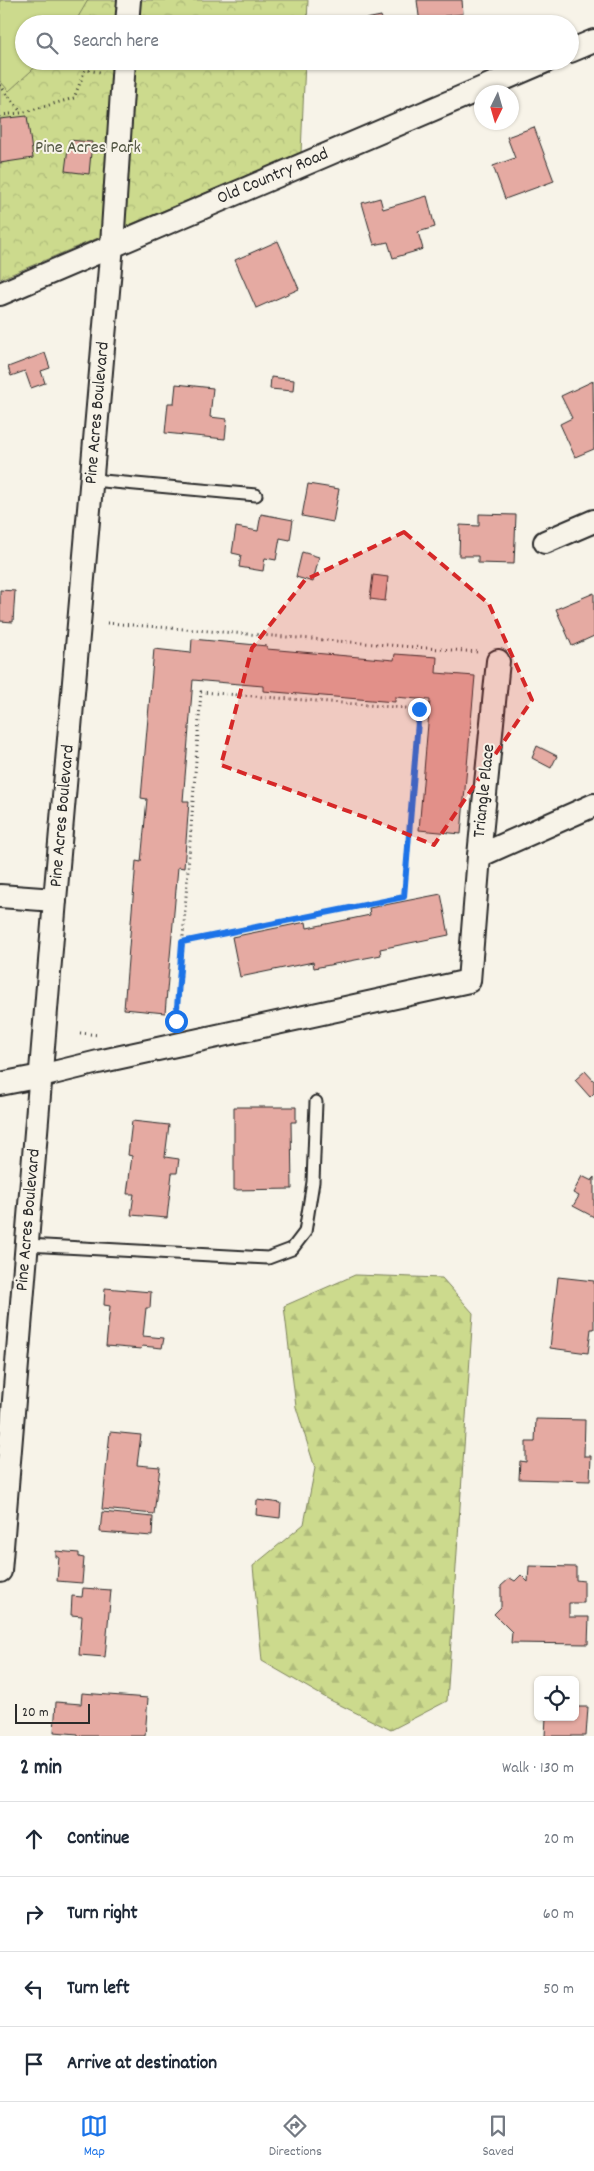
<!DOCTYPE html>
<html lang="en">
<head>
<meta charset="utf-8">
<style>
  body { margin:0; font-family:Dekko,sans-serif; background:#f2f2f3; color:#1f2937 }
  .controls { position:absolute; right:15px; bottom:15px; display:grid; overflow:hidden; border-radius:8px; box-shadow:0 1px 4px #0004 }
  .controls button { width:45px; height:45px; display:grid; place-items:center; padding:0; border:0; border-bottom:1px solid #e0e1e3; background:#fff; color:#1f2937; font:25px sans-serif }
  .compass { position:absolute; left:474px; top:85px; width:45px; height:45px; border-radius:50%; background:#fff; box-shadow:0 1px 4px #0004; rotate:185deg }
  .scale { position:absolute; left:15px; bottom:12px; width:75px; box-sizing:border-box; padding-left:5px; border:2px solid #2b2b2b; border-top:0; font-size:14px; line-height:18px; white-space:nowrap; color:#2b2b2b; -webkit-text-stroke:4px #f7f3e8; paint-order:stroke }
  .stop { position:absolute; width:15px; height:15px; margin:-11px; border:4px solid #1a73e8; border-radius:50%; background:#fff }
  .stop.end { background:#1a73e8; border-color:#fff; box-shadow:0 1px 5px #0008 }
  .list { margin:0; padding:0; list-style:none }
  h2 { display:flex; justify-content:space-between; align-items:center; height:65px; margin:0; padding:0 20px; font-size:21px }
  h2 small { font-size:16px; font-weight:400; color:#747a83 }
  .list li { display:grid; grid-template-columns:32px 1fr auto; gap:15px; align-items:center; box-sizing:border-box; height:75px; padding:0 20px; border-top:1px solid #e0e1e3 }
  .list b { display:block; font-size:19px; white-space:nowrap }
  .list em { font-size:16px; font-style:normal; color:#747a83 }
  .icon { flex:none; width:28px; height:28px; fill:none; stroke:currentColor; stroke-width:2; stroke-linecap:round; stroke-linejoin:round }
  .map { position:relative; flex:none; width:594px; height:1736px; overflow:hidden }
  .search { position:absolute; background:#fff; box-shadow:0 1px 4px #0004; left:15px; right:15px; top:15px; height:55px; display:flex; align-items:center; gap:12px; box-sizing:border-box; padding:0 18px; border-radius:28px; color:#747a83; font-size:19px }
  .sheet { height:365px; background:#fff }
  nav { display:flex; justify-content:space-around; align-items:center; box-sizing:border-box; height:70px; border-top:1px solid #e0e1e3; background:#fff; font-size:14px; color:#747a83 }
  nav a { display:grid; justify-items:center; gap:2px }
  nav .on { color:#1a73e8 }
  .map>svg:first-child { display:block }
</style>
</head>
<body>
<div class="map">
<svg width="594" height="1736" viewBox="0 0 594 1736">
  <defs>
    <pattern id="forest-firs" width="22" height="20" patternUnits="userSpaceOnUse" patternTransform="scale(1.25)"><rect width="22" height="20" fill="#ccda8d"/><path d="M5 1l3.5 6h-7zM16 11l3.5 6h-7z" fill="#afbb7a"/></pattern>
    <pattern id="park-crowns" width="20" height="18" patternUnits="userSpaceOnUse" patternTransform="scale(1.25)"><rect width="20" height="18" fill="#ccda8d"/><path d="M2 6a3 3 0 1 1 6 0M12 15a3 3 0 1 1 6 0" fill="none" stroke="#afbb7a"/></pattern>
  </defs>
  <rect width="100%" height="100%" fill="#f7f3e8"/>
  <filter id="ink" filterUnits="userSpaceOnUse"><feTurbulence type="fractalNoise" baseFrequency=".02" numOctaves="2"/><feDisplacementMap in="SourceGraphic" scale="10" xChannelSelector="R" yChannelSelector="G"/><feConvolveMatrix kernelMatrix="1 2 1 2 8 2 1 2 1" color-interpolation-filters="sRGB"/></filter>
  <g filter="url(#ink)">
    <polygon fill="url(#forest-firs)" stroke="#7c825c" points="355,1275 442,1278 473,1313 447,1701 391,1730 328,1699 262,1661 253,1566 304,1524 315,1468 296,1407 284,1306"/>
    <polygon fill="url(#park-crowns)" stroke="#7c825c" points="0,0 308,0 307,24 24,24 24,61 305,61 301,153 0,279"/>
    <polygon fill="#ccda8d" stroke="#7c825c" points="0,0 88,0 74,24 24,24 24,61 42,61 9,91 0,81"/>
    <g fill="#e5aaa2" stroke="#2b2b2b">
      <polygon points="417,0 462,0 463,14 444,16 445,21 420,24"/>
      <polygon points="381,16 383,24 365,24 367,23 366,19"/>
      <polygon points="27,116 33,158 0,163 0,119"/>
      <polygon points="534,127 554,181 505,199 493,166 515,158 507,137"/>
      <polygon points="69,140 92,142 89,174 65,171"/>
      <polygon points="427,196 435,227 418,232 423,249 393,258 388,242 374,245 362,203 380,198 383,209"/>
      <polygon points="278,241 299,289 256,308 235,260"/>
      <polygon points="45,353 50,368 41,371 45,383 31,388 25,371 11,376 8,367"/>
      <polygon points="271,377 294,380 293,391 270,389"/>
      <polygon points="593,381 594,449 575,457 560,424 572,418 561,396"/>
      <polygon points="176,384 213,388 210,417 227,419 225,439 165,433 168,403 174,403"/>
      <polygon points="308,484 339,489 333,522 302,516"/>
      <polygon points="261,514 293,520 290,540 280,538 276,560 265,558 263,571 239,567 241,555 232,553 236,527 258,531"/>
      <polygon points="479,514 516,515 514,564 478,563 478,556 459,556 460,525 479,526"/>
      <polygon points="302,552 319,557 313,582 296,577"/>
      <polygon points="373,575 388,577 385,601 370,599"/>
      <polygon points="0,590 15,591 13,622 0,621"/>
      <polygon points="594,593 594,636 572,646 556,609"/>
      <polygon points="192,639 267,646 267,649 394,660 395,654 437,657 436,673 475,676 461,834 419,830 430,700 395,697 395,702 263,691 263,686 193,680 183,801 189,801 184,868 178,867 165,1013 124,1009 136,861 141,862 147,799 141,798 154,649 191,653"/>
      <polygon points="537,746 557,756 551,768 532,758"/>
      <polygon points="441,894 449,935 380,949 381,955 314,968 313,962 240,977 232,937 306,922 307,928 370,915 369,908"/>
      <polygon points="585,1071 594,1081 594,1093 590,1097 575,1080"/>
      <polygon points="234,1107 296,1107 296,1122 291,1122 292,1189 234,1190"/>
      <polygon points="132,1121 169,1125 165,1157 179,1159 177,1173 172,1173 167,1218 131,1215 134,1194 127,1194 132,1156 128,1155"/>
      <polygon points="582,1176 592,1181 594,1177 594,1217 573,1206 579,1196 573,1193"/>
      <polygon points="558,1277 594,1281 594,1329 591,1329 588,1353 550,1348"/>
      <polygon points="105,1288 151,1292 150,1308 146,1308 143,1336 164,1338 162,1348 142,1346 141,1349 106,1346 110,1306 104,1305"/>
      <polygon points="536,1419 585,1420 584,1456 591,1456 590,1481 519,1479 520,1461 526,1462 526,1442 535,1442"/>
      <polygon points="110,1432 141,1435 137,1465 160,1467 154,1514 102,1509"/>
      <polygon points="257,1500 281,1503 280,1518 256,1515"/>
      <polygon points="102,1512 153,1517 152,1536 100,1532"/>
      <polygon points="56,1551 79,1553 79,1557 84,1558 82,1583 57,1581 59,1557 56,1557"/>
      <polygon points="529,1566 576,1567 576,1580 584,1581 584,1603 569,1603 569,1617 589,1617 588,1644 511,1643 512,1632 494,1614 501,1607 501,1586 510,1578 515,1581 521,1575 528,1582"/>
      <polygon points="83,1588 111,1590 105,1657 79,1655 82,1616 71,1615 72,1596 82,1597"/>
      <polygon points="82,1693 148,1698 145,1736 78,1736 78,1734 54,1732 56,1702 81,1704"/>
      <polygon points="575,1707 588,1707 586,1736 545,1736 546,1717 575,1717"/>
    </g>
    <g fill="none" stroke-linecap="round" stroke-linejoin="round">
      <defs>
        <g id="lane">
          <polyline points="92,480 256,495"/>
          <polyline points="27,1245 268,1258 292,1249 305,1232 313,1182 316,1102"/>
        </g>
        <g id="street">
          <polyline points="127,24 129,0"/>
          <polyline points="570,51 594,41"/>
          <polyline points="0,294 546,61"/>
          <polyline points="545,542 594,521"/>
          <polyline points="498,661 479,856 594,805"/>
          <polyline points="0,896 55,900"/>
          <polyline points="0,1084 41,1076 98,1062 469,981 479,856"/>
          <polyline points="0,1571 55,900 112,245 124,61"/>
        </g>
      </defs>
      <use href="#lane" stroke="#2b2b2b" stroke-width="15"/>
      <use href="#street" stroke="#2b2b2b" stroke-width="26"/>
      <g stroke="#2b2b2b" stroke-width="3" stroke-dasharray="1 4" stroke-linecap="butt">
        <polyline points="0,85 21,112"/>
        <polyline points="0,115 21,113 74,98 85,70 100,72"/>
        <polyline points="107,623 478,652"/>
        <polyline points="176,1021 177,1019 201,692 419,709 404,897 182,942"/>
        <polyline points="80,1033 99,1035"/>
      </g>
      <use href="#lane" stroke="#f7f3e8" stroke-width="11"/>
      <use href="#street" stroke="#f7f3e8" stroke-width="22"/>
    </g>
  </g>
  <g fill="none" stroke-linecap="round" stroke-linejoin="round" filter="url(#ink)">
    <polyline stroke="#1a73e8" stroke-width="6" points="176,1021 182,942 404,897 419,709"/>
  </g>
  <path fill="#d62828" fill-opacity="0.2" stroke="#d62828" stroke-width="4" stroke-dasharray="10 6" stroke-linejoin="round" d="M404 532 489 604 532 700 434 845 367 818 221 765 252 648 305 580Z"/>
  <g text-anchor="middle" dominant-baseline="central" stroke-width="4" stroke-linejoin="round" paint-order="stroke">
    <g font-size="18" fill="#535744" stroke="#f7f3e8">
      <text x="88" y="148">Pine Acres Park</text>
    </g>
    <g font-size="18" fill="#2b2b2b" stroke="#f7f3e8">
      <text transform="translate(273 177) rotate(-23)">Old Country Road</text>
      <text transform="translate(98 413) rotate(-85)">Pine Acres Boulevard</text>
      <text transform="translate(485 791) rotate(-84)">Triangle Place</text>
      <text transform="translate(63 816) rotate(-85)">Pine Acres Boulevard</text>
      <text transform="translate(29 1220) rotate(-85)">Pine Acres Boulevard</text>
    </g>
  </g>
</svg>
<div class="controls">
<button><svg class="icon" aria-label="locate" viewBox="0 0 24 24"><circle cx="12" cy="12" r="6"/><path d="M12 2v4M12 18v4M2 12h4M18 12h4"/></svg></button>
</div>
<svg class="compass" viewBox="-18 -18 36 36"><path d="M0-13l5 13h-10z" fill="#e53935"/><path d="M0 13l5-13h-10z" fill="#747a83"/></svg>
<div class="scale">20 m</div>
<div class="stop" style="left:176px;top:1021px"></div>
<div class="stop end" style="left:419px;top:709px"></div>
<div class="search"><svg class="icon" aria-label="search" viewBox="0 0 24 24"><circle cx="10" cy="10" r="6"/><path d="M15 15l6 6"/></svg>Search here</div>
</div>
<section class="sheet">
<h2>2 min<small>Walk · 130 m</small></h2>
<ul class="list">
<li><svg class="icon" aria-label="ahead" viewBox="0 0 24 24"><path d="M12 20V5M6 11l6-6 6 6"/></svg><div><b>Continue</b></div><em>20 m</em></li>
<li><svg class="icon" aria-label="right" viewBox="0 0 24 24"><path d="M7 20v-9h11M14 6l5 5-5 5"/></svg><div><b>Turn right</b></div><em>60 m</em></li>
<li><svg class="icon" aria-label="left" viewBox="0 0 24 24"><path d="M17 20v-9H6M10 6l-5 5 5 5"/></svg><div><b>Turn left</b></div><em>50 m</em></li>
<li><svg class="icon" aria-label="arrive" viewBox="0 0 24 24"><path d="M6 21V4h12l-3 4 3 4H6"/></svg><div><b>Arrive at destination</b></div></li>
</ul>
</section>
<nav>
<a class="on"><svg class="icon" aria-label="map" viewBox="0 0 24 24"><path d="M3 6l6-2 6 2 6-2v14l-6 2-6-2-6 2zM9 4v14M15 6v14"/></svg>Map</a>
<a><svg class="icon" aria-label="directions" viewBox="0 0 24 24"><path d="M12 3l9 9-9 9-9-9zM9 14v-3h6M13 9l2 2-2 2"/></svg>Directions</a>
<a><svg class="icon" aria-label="saved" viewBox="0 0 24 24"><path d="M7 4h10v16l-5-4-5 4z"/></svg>Saved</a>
</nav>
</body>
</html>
